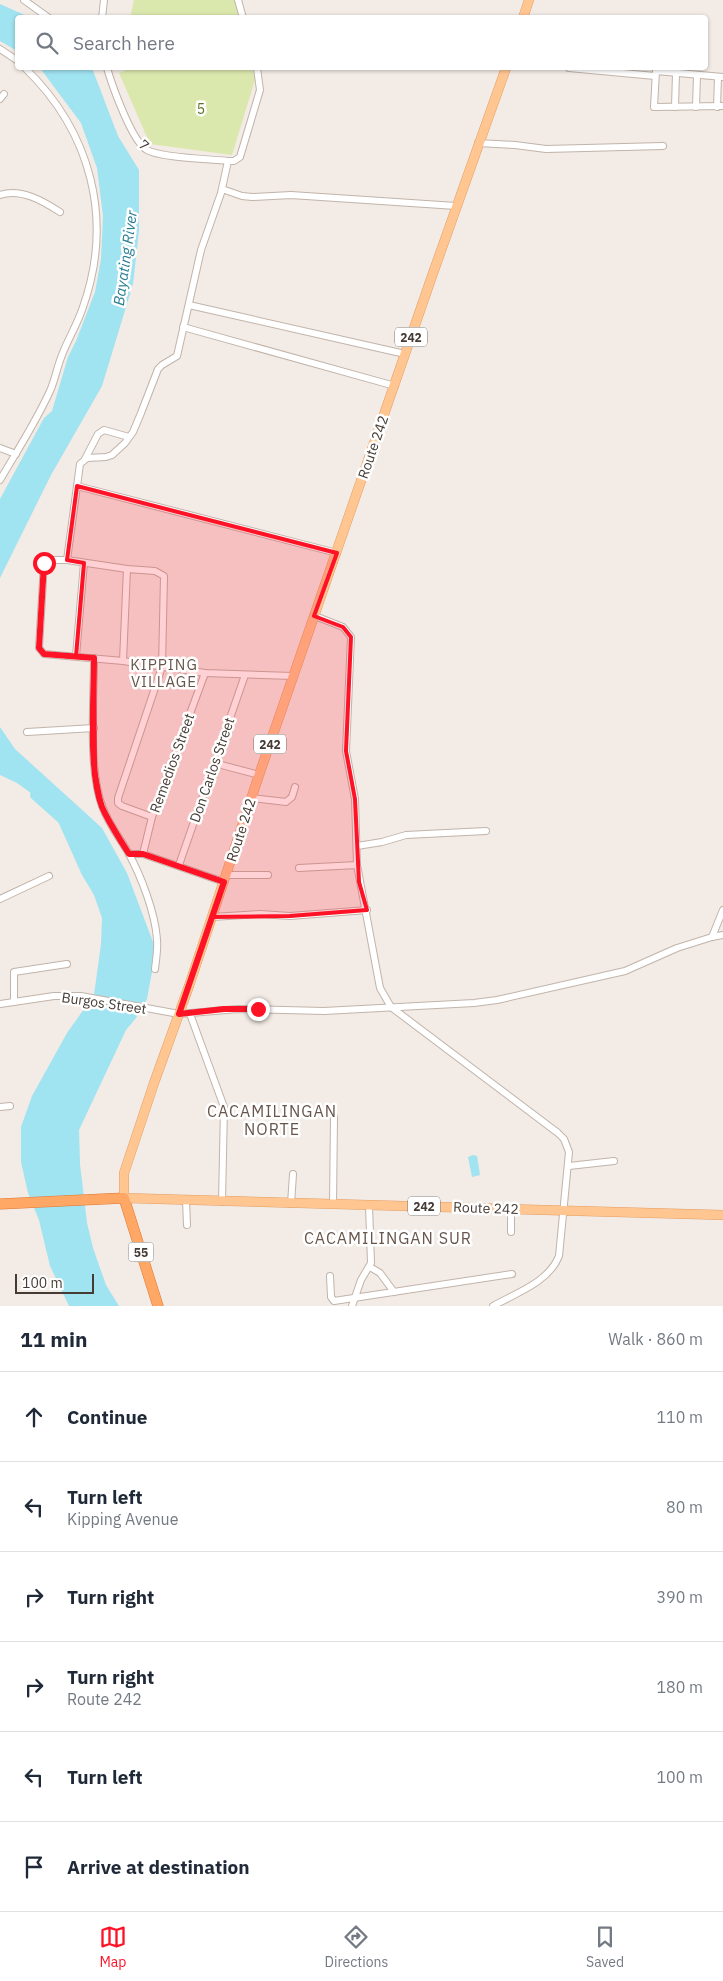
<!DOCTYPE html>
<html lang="en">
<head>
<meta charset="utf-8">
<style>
  body { margin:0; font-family:"IBM Plex Sans",sans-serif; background:#f6f6f7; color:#1f2937 }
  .scale { position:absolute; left:15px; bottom:12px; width:79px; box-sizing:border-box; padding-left:5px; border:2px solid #453b34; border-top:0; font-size:14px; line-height:18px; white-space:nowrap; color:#453b34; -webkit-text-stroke:4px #fff; paint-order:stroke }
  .stop { position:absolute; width:15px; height:15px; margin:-11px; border:4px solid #fd1226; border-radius:50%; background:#fff }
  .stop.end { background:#fd1226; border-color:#fff; box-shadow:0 1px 5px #0008 }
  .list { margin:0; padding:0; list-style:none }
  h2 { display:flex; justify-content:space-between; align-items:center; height:65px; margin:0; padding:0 20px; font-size:21px }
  h2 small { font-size:16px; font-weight:400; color:#747a83 }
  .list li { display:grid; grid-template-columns:32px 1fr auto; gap:15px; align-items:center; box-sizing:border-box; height:90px; padding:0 20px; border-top:1px solid #e0e1e3 }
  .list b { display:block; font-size:19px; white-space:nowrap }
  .list p { margin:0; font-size:16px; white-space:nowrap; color:#747a83 }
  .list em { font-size:16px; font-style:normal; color:#747a83 }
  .icon { flex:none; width:28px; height:28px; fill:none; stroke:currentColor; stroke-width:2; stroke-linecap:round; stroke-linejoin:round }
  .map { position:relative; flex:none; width:723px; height:1306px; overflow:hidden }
  .search { position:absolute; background:#fff; box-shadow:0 1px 4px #0004; left:15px; right:15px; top:15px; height:55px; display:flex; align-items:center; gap:12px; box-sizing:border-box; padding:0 18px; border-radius:5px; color:#747a83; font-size:19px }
  .sheet { height:605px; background:#fff }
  nav { display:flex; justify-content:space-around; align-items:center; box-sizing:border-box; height:70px; border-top:1px solid #e0e1e3; background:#fff; font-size:14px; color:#747a83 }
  nav a { display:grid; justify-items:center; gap:2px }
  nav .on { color:#fd1226 }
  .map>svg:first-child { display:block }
</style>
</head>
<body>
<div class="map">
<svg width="723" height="1306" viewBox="0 0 723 1306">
  <rect width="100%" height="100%" fill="#f3ebe5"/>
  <g fill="#dbe8ad">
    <polygon points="134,0 237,0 241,18 130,18"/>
    <polygon points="130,68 252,68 255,80 232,155 150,144 119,73"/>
  </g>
  <g fill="#a0e3f1">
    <polygon points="0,4 29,17 18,18 17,51 0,41"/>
    <polygon points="40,68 92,68 118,136 139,170 139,231 133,284 102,386 51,475 0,578 0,499 44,418 52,411 68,357 76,341 95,292 101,259 103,216 97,168 81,123"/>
    <polygon points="0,727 15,749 102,828 127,873 156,950 147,999 136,1018 126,1030 79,1130 80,1164 87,1223 93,1248 106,1285 119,1306 69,1306 50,1266 39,1220 28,1193 21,1162 21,1127 32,1096 67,1033 94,995 101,944 102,918 94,895 82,875 52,808 17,783 0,775"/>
    <polygon points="473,1155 477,1156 480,1175 472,1177 468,1157"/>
  </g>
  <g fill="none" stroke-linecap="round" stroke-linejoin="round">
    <polyline stroke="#a0e3f1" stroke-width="10" points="35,795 62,819"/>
    <defs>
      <g id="minor">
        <polyline points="24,0 49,18"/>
        <polyline points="238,0 243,18"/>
        <polyline points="102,18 104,0"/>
        <polyline points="0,49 18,61"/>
        <path d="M107 68C112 85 132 142 147 150 162 158 209 159 228 161H234L240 157 260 90 257 68"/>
        <polyline points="569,68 655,76"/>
        <polyline points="723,77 656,71 654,107 723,106"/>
        <polyline points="0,99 4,94"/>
        <polyline points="675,107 676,73"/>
        <polyline points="696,107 697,75"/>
        <polyline points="717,107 718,77"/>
        <polyline points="478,143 515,145 546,149 663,146"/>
        <polyline points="222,189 242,196 252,197 291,195 456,206"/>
        <path d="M0 195C21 188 43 201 60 212"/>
        <polyline points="189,305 405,354"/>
        <polyline points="183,327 395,386"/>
        <polyline points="0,448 16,454"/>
        <polyline points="85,459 98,434 104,430 129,437"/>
        <path d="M0 480C17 451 36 422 50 391 55 380 57 367 62 355 68 339 78 323 83 307 114 219 91 132 25 68"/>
        <polyline points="77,486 337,553"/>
        <polyline points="67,560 80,464 87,458 106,457 112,455 125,443 133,432 141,413 158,369 162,365 177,356 201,250 221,193 228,161"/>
        <path d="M315 616 343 627 351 637 346 751 355 799 357 865 380 988 391 1007 558 1133 564 1139 569 1152 559 1256C549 1282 516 1293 493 1306"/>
        <polyline points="76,656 84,563"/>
        <path d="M94 658C94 699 88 768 102 806 108 823 119 837 128 852 141 876 155 912 157 939 158 949 156 959 155 969"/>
        <polyline points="123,661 127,569"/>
        <polyline points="27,732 94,728"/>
        <polyline points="214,763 259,775"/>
        <polyline points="251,798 286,802 292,797 295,787"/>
        <polyline points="152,817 122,806 118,803 118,798 162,667 164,576 155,571 127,569 67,560 46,560 44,563 39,648 44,654 123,661 205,673 293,676"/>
        <polyline points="357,846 382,842 406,835 486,831"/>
        <polyline points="129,854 143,854 224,882"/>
        <polyline points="143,854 152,817 205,673"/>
        <polyline points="179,865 245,675"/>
        <polyline points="299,868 357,865"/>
        <polyline points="226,875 268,875"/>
        <polyline points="0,899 49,876"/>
        <polyline points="212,917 260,914 290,916 367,910"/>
        <polyline points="712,937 723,910"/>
        <polyline points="14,1002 14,972 67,964"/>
        <polyline points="0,1004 54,996 81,996 179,1014 238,1009 324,1011 474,1003 497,1000 625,971 677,948 712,937 723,935"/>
        <polyline points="190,1014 224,1107 222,1202"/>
        <polyline points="0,1107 10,1106"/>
        <polyline points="569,1166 614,1161"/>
        <polyline points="186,1200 187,1225"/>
        <polyline points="291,1204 293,1174"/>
        <polyline points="333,1205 334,1117"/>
        <polyline points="511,1232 511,1210"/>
        <polyline points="370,1267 380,1273 394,1292"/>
        <polyline points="330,1276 331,1297 334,1301 512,1274"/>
        <polyline points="352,1306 361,1280 371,1263 369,1205"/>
      </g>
      <g id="major">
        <polyline points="523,18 529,0"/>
        <polyline points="506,68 432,276 259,775 189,986 154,1083 124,1173 124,1198 723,1215"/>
      </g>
      <polyline id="highway" points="0,1204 124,1198 158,1306"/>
    </defs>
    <use href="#minor" stroke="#c1b4aa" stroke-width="8"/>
    <use href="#major" stroke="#e59e61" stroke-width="10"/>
    <use href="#highway" stroke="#df7732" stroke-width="11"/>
    <use href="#minor" stroke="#fff" stroke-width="6"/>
    <use href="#major" stroke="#ffc692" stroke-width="9"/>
    <use href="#highway" stroke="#ffa764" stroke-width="10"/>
  </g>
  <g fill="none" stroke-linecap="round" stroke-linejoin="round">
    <path stroke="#fd1226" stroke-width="6" d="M44 563 39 648 44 654 94 658C94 698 88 771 102 807 109 824 120 839 129 854H143L224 882 179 1014 224 1009H258"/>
  </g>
  <path fill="#fd1226" fill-opacity="0.2" stroke="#fd1226" stroke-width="4" stroke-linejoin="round" d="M77 486 337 553 314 616 343 627 351 637 346 751 355 799 359 882 367 910 290 916 212 917 224 882 143 854H129L102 807 95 772 94 658 76 656 84 563 67 560Z"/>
  <g text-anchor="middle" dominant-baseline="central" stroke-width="5" stroke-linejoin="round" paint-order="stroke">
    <g fill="#fff" stroke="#7d7671" stroke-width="1">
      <rect x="395" y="327.5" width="32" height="19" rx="4"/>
      <rect x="254" y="734.5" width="32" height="19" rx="4"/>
      <rect x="408" y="1196.5" width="32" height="19" rx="4"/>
      <rect x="128.5" y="1242.5" width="25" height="19" rx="4"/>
    </g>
    <g font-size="12" font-weight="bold" fill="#453b34">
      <text x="411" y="337">242</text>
      <text x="270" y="744">242</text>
      <text x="424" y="1206">242</text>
      <text x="141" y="1252">55</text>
    </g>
    <g font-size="14" fill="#587727" stroke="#fff">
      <text x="201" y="109">5</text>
    </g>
    <g font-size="14" fill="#453b34" stroke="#fff">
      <text transform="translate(144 145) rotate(43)">7</text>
      <text transform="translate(373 447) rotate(-71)">Route 242</text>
      <text transform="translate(172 763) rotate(-70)">Remedios Street</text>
      <text transform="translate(212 770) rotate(-71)">Don Carlos Street</text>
      <text transform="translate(241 830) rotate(-72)">Route 242</text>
      <text transform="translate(104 1003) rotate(8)">Burgos Street</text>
      <text transform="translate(486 1208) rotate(2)">Route 242</text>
    </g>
    <g font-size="15" font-style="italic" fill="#277e92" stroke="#fff">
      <text transform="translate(125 258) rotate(-82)">Bayating River</text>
    </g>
    <g font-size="15" letter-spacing="1" fill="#68564c" stroke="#fff">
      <text x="164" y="664">KIPPING<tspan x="164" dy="17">VILLAGE</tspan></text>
    </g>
    <g font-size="16" letter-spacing="1" fill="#68564c" stroke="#fff">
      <text x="272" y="1111">CACAMILINGAN<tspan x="272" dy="18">NORTE</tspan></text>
      <text x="388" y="1238">CACAMILINGAN SUR</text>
    </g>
  </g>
</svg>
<div class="scale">100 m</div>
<div class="stop" style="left:44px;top:563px"></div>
<div class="stop end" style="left:258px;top:1009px"></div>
<div class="search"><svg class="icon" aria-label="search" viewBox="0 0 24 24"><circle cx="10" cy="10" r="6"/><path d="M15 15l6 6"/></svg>Search here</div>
</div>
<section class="sheet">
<h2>11 min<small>Walk · 860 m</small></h2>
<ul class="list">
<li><svg class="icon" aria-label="ahead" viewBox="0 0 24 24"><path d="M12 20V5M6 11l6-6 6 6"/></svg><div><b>Continue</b></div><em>110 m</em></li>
<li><svg class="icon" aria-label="left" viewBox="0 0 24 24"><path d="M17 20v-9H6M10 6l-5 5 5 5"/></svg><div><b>Turn left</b><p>Kipping Avenue</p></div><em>80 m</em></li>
<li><svg class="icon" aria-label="right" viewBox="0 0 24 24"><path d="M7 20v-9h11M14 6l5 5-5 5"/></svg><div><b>Turn right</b></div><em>390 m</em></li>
<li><svg class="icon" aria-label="right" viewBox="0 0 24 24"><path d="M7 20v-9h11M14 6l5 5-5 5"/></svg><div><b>Turn right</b><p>Route 242</p></div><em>180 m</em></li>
<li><svg class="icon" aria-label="left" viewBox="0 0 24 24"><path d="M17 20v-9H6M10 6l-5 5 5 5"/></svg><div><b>Turn left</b></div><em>100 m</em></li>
<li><svg class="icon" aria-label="arrive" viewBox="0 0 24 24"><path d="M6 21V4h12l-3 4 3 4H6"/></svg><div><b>Arrive at destination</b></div></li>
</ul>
</section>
<nav>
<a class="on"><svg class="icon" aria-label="map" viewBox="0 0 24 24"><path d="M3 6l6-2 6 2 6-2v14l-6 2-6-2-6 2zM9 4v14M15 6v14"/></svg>Map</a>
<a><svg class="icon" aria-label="directions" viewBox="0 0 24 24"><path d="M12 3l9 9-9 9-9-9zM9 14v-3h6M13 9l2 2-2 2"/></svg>Directions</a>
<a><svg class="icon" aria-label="saved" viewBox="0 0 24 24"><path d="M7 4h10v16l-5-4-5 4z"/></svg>Saved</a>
</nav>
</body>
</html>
